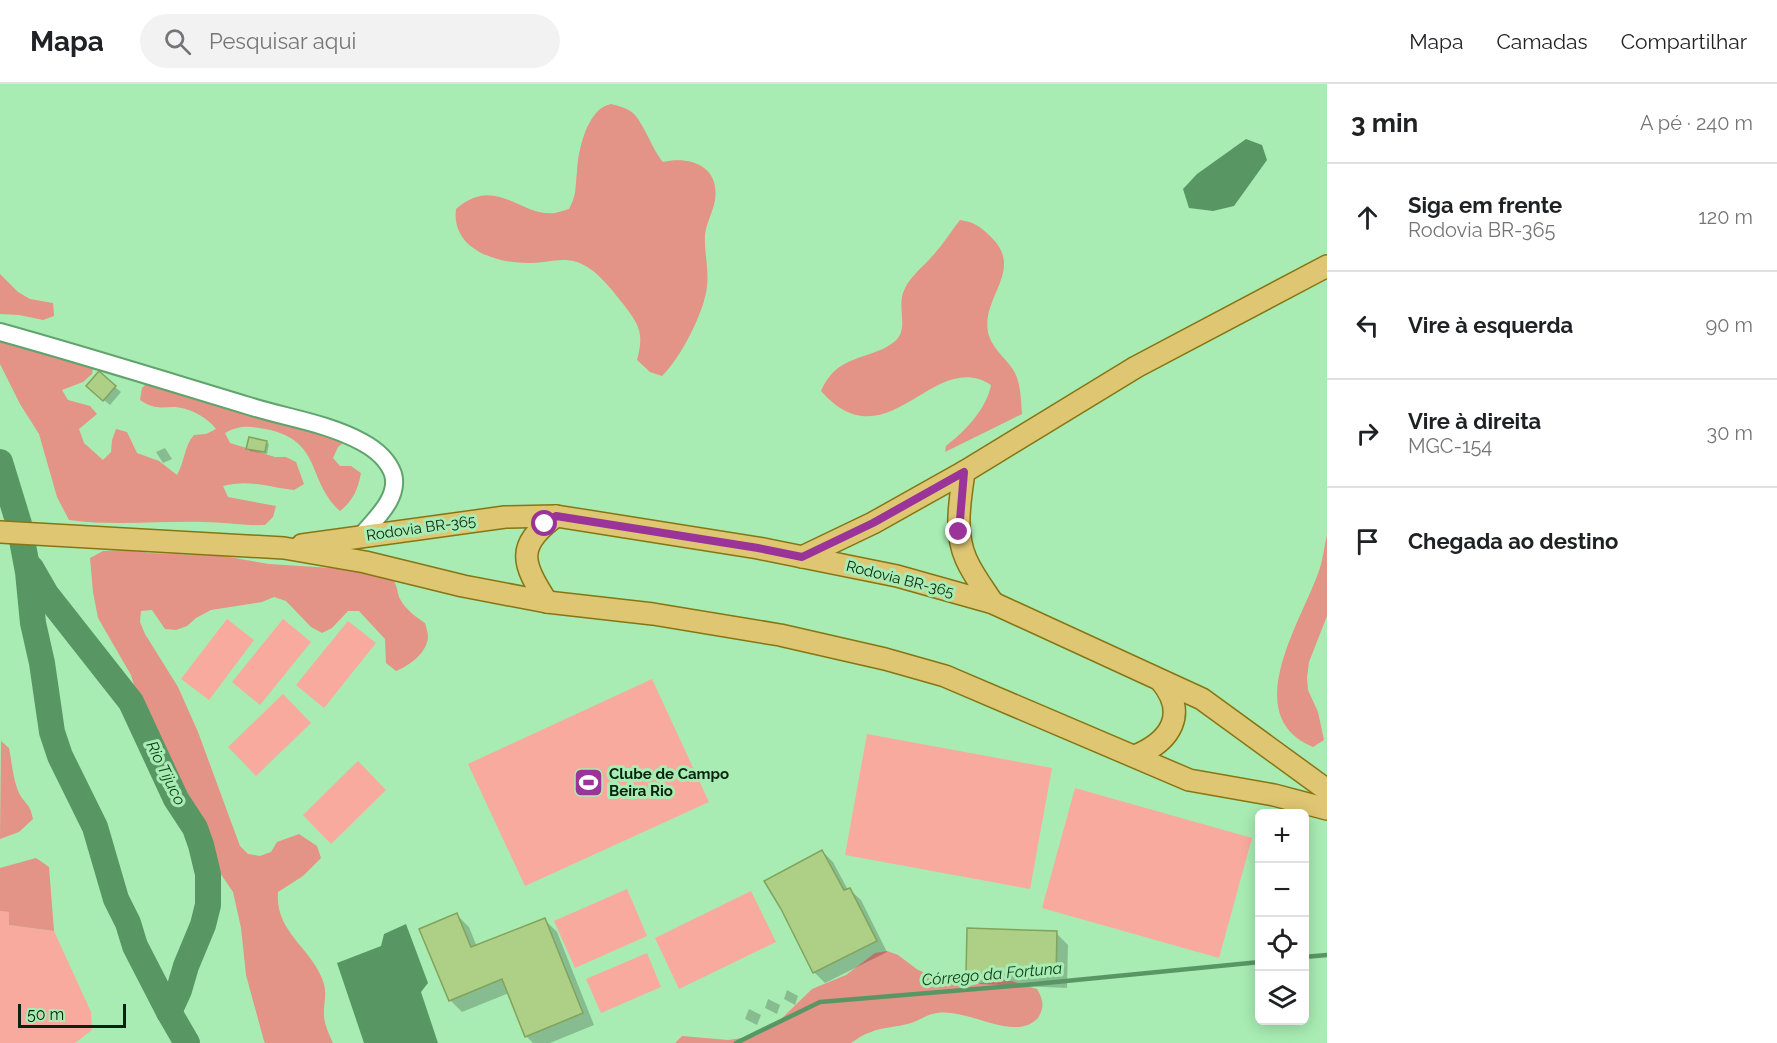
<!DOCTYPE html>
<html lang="pt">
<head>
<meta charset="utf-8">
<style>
  body { margin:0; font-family:Raleway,sans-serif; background:#f2f2f2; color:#202124 }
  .controls { position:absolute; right:18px; bottom:18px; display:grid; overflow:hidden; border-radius:9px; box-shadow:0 3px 15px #0003 }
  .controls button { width:54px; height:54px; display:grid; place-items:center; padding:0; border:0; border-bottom:2px solid #e0e0e0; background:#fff; color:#202124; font:30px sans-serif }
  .scale { position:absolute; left:18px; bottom:15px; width:108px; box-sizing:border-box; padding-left:6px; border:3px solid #08240f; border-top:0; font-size:16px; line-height:21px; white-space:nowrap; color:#08240f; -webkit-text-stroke:4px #a8ecb3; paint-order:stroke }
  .stop { position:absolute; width:18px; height:18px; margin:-14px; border:4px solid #9b3498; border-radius:50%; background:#fff }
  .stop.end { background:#9b3498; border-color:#fff; box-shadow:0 2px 6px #0008 }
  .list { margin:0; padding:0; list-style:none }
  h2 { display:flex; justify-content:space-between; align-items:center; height:78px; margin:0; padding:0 24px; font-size:26px }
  h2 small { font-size:20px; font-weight:400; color:#757577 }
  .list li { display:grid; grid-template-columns:39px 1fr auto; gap:18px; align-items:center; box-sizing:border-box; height:108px; padding:0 24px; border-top:2px solid #e0e0e0 }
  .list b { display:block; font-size:22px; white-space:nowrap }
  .list p { margin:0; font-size:20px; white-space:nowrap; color:#757577 }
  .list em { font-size:20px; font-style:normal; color:#757577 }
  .icon { flex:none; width:33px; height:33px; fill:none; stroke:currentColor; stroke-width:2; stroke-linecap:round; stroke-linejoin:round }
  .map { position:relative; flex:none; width:1327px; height:959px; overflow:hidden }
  header { display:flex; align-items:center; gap:36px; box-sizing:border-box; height:84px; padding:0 30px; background:#fff; border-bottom:2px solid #e0e0e0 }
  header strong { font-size:28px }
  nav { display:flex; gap:33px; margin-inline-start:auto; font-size:21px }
  .search { width:420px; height:54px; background:#f2f2f2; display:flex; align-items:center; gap:15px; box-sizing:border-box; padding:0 21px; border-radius:33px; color:#757577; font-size:22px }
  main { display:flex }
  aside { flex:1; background:#fff }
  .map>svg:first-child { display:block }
</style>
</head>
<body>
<header>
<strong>Mapa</strong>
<div class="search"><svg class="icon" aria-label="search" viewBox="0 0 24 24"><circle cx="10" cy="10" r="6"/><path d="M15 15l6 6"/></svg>Pesquisar aqui</div>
<nav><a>Mapa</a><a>Camadas</a><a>Compartilhar</a></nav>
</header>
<main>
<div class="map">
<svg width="1327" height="959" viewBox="0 0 1327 959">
  <rect width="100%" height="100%" fill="#a8ecb3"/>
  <g fill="#f9aa9e">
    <polygon points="227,535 254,556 209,616 181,595"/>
    <polygon points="283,535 311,558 260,621 232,598"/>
    <polygon points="348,537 376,559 324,624 296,601"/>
    <polygon points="652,595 709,718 525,802 468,680"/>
    <polygon points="283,610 311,639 256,692 228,663"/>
    <polygon points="867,650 1052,684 1030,805 845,771"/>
    <polygon points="358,677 386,706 331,760 303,731"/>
    <polygon points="1075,704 1252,754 1219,874 1042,824"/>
    <polygon points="627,805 647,852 575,884 554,837"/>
    <polygon points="751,807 776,858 679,905 655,854"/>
    <polygon points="0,827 9,828 9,841 54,847 91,928 92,946 75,959 0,959"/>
    <polygon points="647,869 661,903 601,929 586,895"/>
  </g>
  <g fill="#e49387">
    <path d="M611 20C619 22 627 24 633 29 643 38 652 65 663 78 690 72 720 82 715 116 713 128 706 140 705 151 704 168 709 185 707 202 705 227 680 275 662 292L650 288 637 276C644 250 640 242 624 221 611 205 597 185 577 178 560 173 547 179 531 179 498 180 451 166 456 125 496 90 519 133 555 129 560 128 565 126 569 125 577 110 575 104 577 88 578 69 584 40 599 26 602 23 607 21 611 20Z"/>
    <path d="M960 136C974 138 981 143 991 153 1026 187 978 215 989 252 994 267 1008 276 1015 289 1021 301 1021 317 1022 330L945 368 946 362C965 347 986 326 991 301 933 263 887 382 821 307 835 276 854 277 883 265 888 262 894 259 898 254 907 243 898 223 903 209 909 192 924 183 935 169 944 159 951 147 960 136Z"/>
    <polygon points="0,190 18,208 30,215 53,219 54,232 43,236 19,231 0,230"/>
    <path d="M0 250 94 278 92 290 83 298 62 306 68 316 90 322 97 330 79 345 84 359 103 376 111 368 112 356 116 345 127 348 137 369 159 377 177 391C185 377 184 362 194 351L206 350 216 345C207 333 188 323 173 323 159 324 152 324 140 316L142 304 150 296 347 356 338 363 333 374 340 382H351L361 389C358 405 353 417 340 427 306 396 323 356 265 345 250 342 239 341 225 349L230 359 275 373H286L296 378 304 400 294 406C268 403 250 395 223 402L228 413 276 422 273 433 265 441C244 442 225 438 204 438 159 437 113 442 69 436L57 413 39 350 20 320 0 280Z"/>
    <path d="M1327 451V532L1309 578 1307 594 1308 606 1318 628 1324 656 1313 663C1238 632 1301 538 1319 487 1323 476 1324 463 1327 451Z"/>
    <path d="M127 466 150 469 223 472 269 480 347 485 391 493C399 503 396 507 400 515 406 526 416 533 425 539 426 543 428 549 428 553 427 569 409 582 396 587L386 579 385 555 359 527H348L332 544 322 549 311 543 286 517 274 513 262 518 211 526 196 534 187 542 176 546 165 545 152 526 141 527 140 538 145 550 178 603 198 648 240 762 248 770 260 772 271 768 277 758 299 750 317 762 321 774 303 792 278 808C275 846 307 861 321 892 329 910 323 916 324 933 325 942 329 950 333 959H265L264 957 246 891 241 844 233 808 206 768 197 743 163 676 154 651 142 628 131 591 98 534 93 508 90 474 103 467Z"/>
    <path d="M1 657 9 664C12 679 13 697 20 711 27 722 30 720 33 735L19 748 0 755Z"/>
    <polygon points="36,774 49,783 54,847 9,841 9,828 0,827 0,784"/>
    <path d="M887 867 898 871 918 886 946 897 969 902 1002 894 1037 905C1043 915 1045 923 1038 934 1014 959 970 924 937 929 928 930 920 936 911 939 898 943 883 943 871 948 864 950 857 955 851 959H675L682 952 728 956 756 952 776 940 812 905 846 891 875 869Z"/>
  </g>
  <g fill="#589764">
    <polygon points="1246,55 1262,61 1267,76 1234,122 1213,127 1189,124 1183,105 1197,90"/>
    <polygon points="406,840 428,899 421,908 438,959 364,959 337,879 381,862 384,850"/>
  </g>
  <g fill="#0003">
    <polygon points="115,303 121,308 110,321 94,308"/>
    <polygon points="266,358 269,360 267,370 250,367 248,364"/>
    <polygon points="165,364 172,375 163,379 156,368"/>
    <polygon points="822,767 833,778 848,806 850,806 861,816 887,868 825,899 814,888"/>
    <polygon points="457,831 469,843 477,863 545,836 557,848 594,941 550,959 533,959 526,952 509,909 462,928 450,916"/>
    <polygon points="1056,849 1068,861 1067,904 979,900 967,888"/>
    <polygon points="787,906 798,912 795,921 784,915"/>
    <polygon points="768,915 780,921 777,930 765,924"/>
    <polygon points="749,925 761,931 757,941 745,935"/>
  </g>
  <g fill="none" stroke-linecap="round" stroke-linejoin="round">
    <g stroke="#589764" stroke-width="4.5">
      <polyline points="1304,873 1327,871"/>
      <polyline points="736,959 820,918 1025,901 1260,878"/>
    </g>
    <g stroke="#589764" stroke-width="26">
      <polyline points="0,378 19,440 28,488 33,539 42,579 52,648 60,672 95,743 116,815 128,839 135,862 169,928 187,959"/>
      <polyline points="31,484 46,510 131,618 176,715 195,744 201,761 208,790 208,821 203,841 186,882 179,906 169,928"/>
    </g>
  </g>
  <g fill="#adcf86" stroke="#82a35b" stroke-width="1.5">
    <polygon points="99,287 116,302 103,317 86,302"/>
    <polygon points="249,353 267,357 265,368 246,365"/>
    <polygon points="822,766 844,806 850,804 877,857 813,889 781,825 764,797"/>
    <polygon points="457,829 471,863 545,834 583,929 525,953 502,895 449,917 419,845"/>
    <polygon points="967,844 1057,847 1056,892 966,889"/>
  </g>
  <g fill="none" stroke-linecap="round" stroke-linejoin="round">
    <defs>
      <path id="minor" d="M0 248C83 271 166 297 249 322 287 334 327 339 362 358 375 365 388 376 393 390 400 414 374 436 361 452"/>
      <g id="major">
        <path d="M964 388C960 417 954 448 966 475 973 491 984 505 993 519"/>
        <polyline points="0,448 284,464 365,478 463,502 547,518 653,530 780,551 885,575 945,592 1189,696 1274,711 1327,725"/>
        <polyline points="302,461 505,433 556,432 758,464 897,492 993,519 1202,615 1327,706"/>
        <polyline points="802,473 873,439 964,388 1136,283 1327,182"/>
        <path d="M547 518C522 479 515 462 556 432"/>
        <path d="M1135 672C1171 657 1188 630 1161 597"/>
      </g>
    </defs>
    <use href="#minor" stroke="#61a36d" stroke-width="20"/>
    <use href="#major" stroke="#867513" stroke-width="24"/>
    <use href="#minor" stroke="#fff" stroke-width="16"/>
    <use href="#major" stroke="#dfc673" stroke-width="21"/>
  </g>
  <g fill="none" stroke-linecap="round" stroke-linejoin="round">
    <polyline stroke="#9b3498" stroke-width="8" points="545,440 556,432 758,464 802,473 873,439 964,388 959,448"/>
  </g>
  <defs>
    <symbol id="stadium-square" viewBox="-11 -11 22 22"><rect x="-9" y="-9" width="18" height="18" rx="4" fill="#9b3498" stroke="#a8ecb3"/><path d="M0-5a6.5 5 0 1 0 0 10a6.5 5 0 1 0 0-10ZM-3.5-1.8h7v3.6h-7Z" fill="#fff"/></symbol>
  </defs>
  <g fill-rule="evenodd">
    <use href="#stadium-square" x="572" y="682" width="33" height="33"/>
  </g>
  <g text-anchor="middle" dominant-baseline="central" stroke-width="6" stroke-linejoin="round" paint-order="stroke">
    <g font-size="15" fill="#08240f" stroke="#a8ecb3">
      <text transform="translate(421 444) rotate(-8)">Rodovia BR-365</text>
      <text transform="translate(900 495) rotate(14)">Rodovia BR-365</text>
    </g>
    <g font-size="15" font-weight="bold" fill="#08240f" stroke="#a8ecb3" text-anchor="start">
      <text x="609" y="690">Clube de Campo<tspan x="609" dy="17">Beira Rio</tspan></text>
    </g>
    <g font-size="16" font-style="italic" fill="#093b18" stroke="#a8ecb3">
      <text transform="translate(166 689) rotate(64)">Rio Tijuco</text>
      <text transform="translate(992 890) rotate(-5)">Córrego da Fortuna</text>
    </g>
  </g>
</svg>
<div class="controls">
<button>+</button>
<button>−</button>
<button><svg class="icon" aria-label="locate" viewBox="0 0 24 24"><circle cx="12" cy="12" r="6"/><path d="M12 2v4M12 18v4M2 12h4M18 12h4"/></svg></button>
<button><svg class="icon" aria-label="layers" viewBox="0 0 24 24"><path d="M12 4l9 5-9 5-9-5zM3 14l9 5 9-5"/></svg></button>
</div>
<div class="scale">50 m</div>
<div class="stop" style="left:545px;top:440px"></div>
<div class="stop end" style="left:959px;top:448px"></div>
</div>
<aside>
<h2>3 min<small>A pé · 240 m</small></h2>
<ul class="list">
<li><svg class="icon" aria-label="ahead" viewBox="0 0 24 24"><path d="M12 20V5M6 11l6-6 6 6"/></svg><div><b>Siga em frente</b><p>Rodovia BR-365</p></div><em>120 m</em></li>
<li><svg class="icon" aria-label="left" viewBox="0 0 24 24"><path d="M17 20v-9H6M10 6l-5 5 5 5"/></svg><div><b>Vire à esquerda</b></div><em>90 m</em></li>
<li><svg class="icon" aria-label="right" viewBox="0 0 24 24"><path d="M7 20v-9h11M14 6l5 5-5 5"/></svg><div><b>Vire à direita</b><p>MGC-154</p></div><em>30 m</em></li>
<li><svg class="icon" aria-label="arrive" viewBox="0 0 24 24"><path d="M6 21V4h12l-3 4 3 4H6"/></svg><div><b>Chegada ao destino</b></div></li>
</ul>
</aside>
</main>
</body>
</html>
